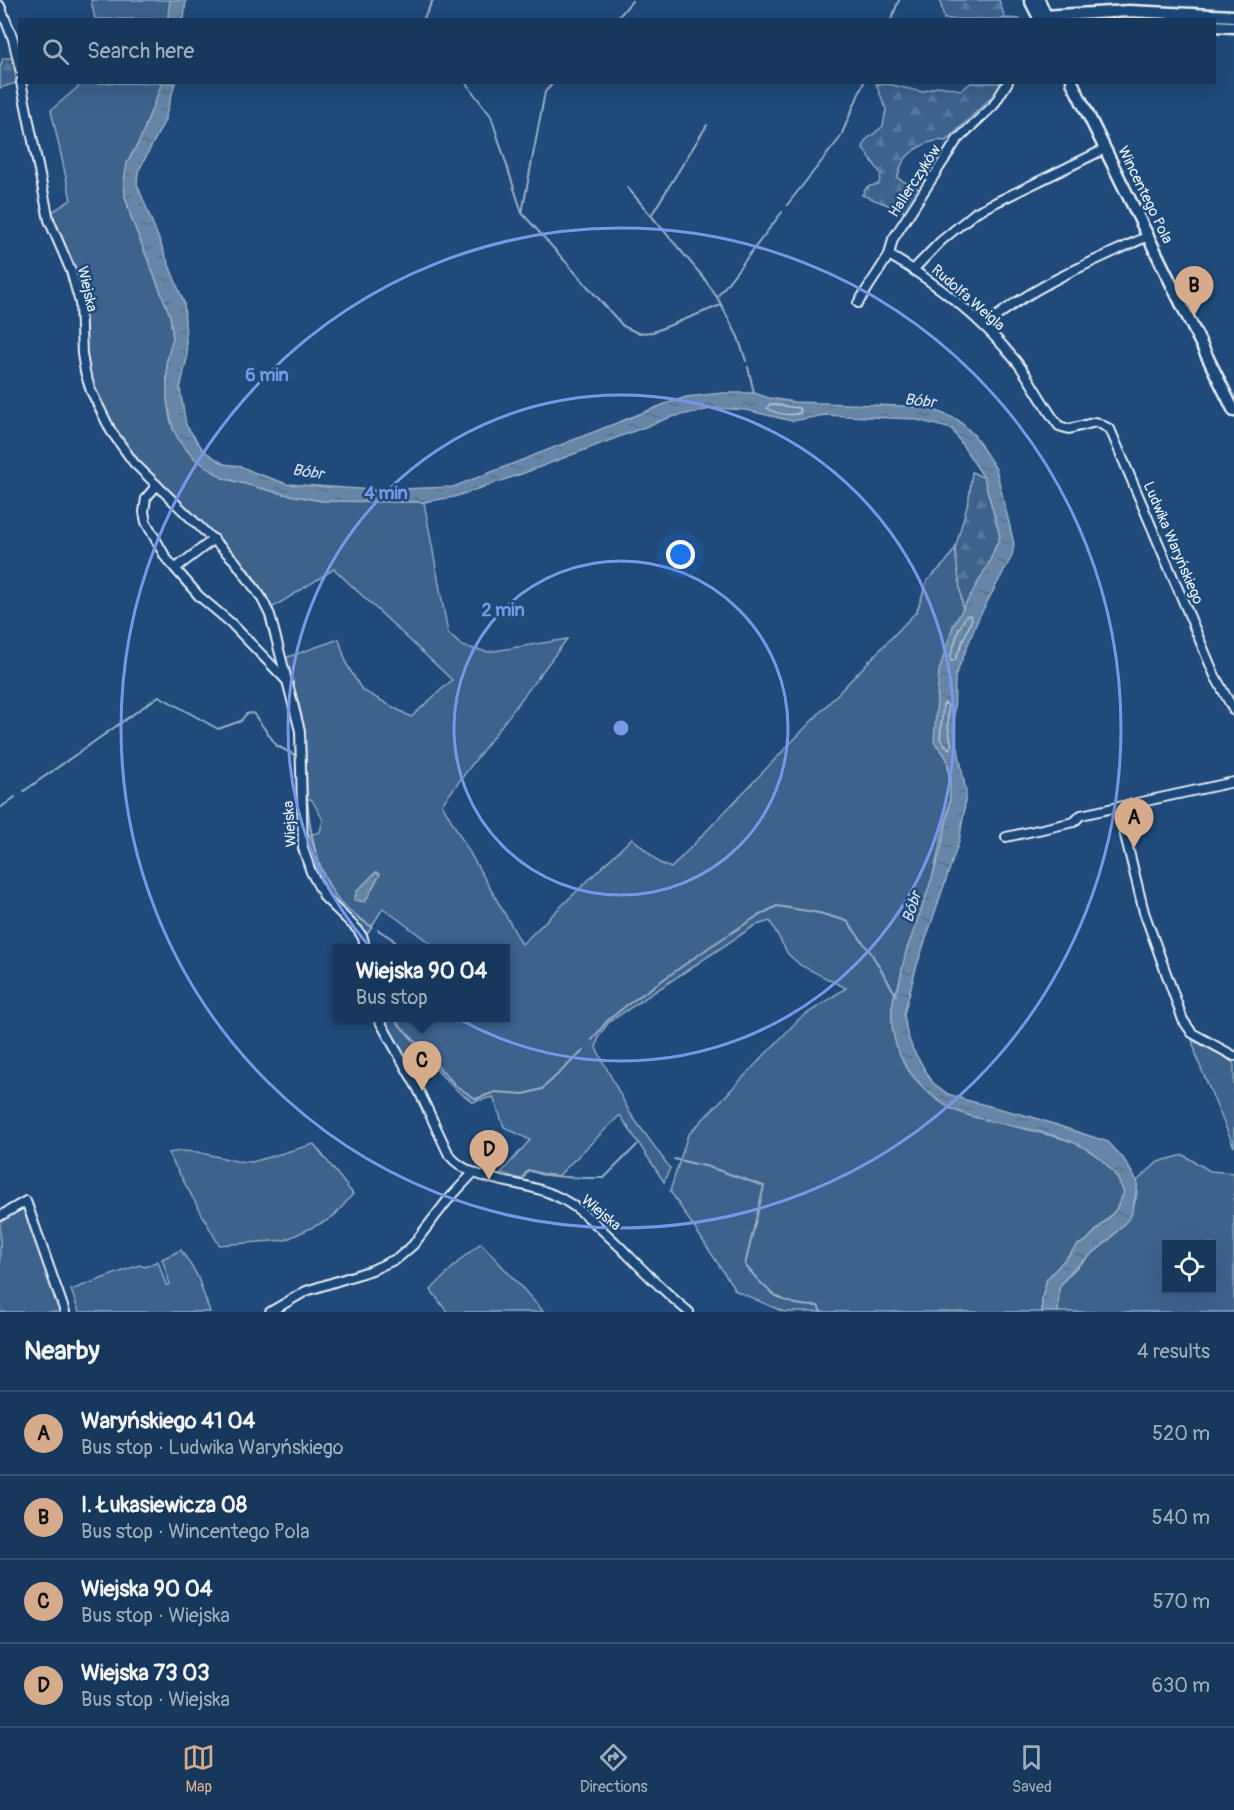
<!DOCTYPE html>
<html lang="en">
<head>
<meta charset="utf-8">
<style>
  body { margin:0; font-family:Pangolin,sans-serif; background:#203f62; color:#f1f3f6 }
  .controls { position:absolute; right:18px; bottom:18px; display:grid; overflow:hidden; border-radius:0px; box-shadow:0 6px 24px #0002 }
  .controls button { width:54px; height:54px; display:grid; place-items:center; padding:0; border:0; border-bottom:2px solid #365272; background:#17385c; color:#f1f3f6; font:30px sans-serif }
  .you { position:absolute; left:681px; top:555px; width:21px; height:21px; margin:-15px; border:4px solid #fff; border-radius:50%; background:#1a73e8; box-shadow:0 0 0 9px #1a73e833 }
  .badge { display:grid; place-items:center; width:39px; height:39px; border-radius:50%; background:#d6ab8b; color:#111; font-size:20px; font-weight:700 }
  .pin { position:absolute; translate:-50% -50px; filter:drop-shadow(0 2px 3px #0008) }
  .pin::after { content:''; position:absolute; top:32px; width:21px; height:18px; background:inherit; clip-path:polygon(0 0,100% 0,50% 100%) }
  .popup { position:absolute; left:333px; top:944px; width:177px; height:78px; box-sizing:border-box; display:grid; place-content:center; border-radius:0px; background:#17385c; filter:drop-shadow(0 2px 4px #0005); font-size:20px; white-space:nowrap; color:#9eacbb }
  .popup b { font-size:22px; color:#f1f3f6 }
  .popup::after { content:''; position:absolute; left:50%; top:100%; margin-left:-12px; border:12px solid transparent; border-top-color:#17385c }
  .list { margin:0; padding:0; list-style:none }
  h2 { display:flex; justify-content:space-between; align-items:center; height:78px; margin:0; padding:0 24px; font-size:26px }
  h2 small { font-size:20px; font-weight:400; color:#9eacbb }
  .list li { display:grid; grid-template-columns:39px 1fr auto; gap:18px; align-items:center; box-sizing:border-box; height:84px; padding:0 24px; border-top:2px solid #365272 }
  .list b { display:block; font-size:22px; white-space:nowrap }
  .list p { margin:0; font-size:20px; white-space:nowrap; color:#9eacbb }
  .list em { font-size:20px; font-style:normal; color:#9eacbb }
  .icon { flex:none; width:33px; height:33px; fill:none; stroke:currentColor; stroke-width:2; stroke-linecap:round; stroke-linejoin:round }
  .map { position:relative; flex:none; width:1234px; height:1312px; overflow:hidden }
  .search { position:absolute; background:#17385c; box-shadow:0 6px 24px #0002; left:18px; right:18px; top:18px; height:66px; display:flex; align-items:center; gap:15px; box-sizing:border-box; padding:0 21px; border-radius:0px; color:#9eacbb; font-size:22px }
  .sheet { height:414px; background:#17385c }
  nav { display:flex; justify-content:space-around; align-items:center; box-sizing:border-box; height:84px; border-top:2px solid #365272; background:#17385c; font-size:16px; color:#9eacbb }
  nav a { display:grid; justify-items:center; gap:3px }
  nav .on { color:#d6ab8b }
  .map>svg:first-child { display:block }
</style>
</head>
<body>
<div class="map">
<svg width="1234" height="1312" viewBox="0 0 1234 1312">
  <defs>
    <pattern id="forest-firs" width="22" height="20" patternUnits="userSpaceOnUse" patternTransform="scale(1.5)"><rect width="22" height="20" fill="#3c628c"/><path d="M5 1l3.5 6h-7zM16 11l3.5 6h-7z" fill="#58799d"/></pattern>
    <pattern id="water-ripples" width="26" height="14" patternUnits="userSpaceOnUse" patternTransform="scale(1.5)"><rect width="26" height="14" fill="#6685a7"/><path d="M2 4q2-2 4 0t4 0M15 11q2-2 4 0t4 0" fill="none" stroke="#596d82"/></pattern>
  </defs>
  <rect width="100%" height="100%" fill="#1f4a7a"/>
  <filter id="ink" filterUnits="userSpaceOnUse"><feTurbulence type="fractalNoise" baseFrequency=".0167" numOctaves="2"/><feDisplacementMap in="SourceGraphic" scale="12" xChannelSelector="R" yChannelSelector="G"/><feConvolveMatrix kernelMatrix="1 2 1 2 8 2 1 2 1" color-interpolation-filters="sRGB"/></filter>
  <g filter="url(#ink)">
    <g fill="#3c628c" stroke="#92aac2" stroke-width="1.5" fill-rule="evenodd">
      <polygon points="91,0 170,0 168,19 95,19"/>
      <polygon points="83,83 162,83 140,140 127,163 125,196 132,220 170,315 173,338 167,360 167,400 170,419 180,442 194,458 223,478 279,493 322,501 424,502 448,633 462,646 488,652 567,639 442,804 522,944 632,838 660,863 671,868 917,611 927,581 945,563 955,549 963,611 953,626 947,758 951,797 933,875 926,900 907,949 898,988 894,996 892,1012 929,1093 951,1108 970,1115 1076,1142 1108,1164 1119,1179 1124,1193 1115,1211 1086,1241 1078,1245 1047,1279 1042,1298 1042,1312 784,1312 736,1291 670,1191 688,1135 799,1019 846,988 800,965 788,954 770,921 754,926 609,1022 599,1036 596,1048 630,1113 670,1168 664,1182 620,1115 558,1176 542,1175 528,1170 523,1180 501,1173 530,1140 504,1127 493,1097 473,1102 455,1089 421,1054 408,1060 387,1029 383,1018 506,1018 506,948 428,948 431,944 383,908 367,934 363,932 345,910 333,901 314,870 319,864 309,835 320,832 323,820 312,800 304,797 304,732 285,658 339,639 347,665 362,690 411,717 452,680 334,569 272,608 254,577 242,563 137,459 113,429 94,390 87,370 84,347 84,303 80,284 52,212 71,200 51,110"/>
      <polygon points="1192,1040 1225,1057 1234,1064 1234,1147 1198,1061"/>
      <polygon points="314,1144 353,1194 335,1215 326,1221 285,1240 219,1245 168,1153 181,1151 197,1152 236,1161 252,1162"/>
      <path d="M1183 1155 1210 1171 1234 1173V1312H1058C1058 1305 1058 1295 1059 1288 1062 1281 1069 1275 1074 1270 1100 1245 1141 1223 1137 1181L1158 1162ZM1166 1244H1212V1290H1166Z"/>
      <polygon points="19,1209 23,1209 26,1211 61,1312 0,1312 0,1221"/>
      <polygon points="481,1243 544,1312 447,1312 431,1290 461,1259"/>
      <polygon points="181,1250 197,1275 210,1312 79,1312 71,1290 139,1265 145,1267 158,1261 166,1285 170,1284 162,1259"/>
    </g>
    <g fill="url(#forest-firs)" stroke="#92aac2" stroke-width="1.5">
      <polygon points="940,0 999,0 1005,18 1021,19 944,19"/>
      <polygon points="3,58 14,58 16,83 0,88 0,68"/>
      <path d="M971 83H1001L995 94 946 141C931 138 909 150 902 164 900 168 899 174 897 178L921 190 906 212 862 195 867 187 879 184 881 174 863 148 865 141 883 126 886 109 876 84H888L922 92 939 86 961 90Z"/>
      <polygon points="972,472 984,478 1000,536 989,563 963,611 955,549 969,498"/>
    </g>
    <g fill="url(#water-ripples)" stroke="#9ab0c7" stroke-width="1.5">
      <polygon points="170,0 186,0 184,19 168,19"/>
      <path d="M162 83H175L164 122 138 172 137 184 184 303 187 358 180 389 186 425 203 450 224 464 240 466 253 472 287 484 374 490 453 487 665 404 686 397 723 393H754L769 398 794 402 927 407 958 420 974 435 996 469 1014 544 1012 556 979 617 955 677 954 727 966 792 964 813 959 841 916 968 904 1014 907 1033 913 1050 933 1083 948 1094 966 1100 1032 1117 1108 1142 1123 1158 1137 1181V1189L1131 1216 1108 1241 1073 1269 1063 1282 1059 1288 1058 1312H1042V1298L1047 1279 1078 1245 1086 1241 1115 1211 1124 1193C1099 1123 1009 1135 952 1109 940 1103 929 1094 920 1084 907 1071 898 1055 894 1037 891 1026 891 1008 894 997 895 992 898 989 899 984 902 973 903 960 907 949 925 898 961 813 947 760 945 753 938 747 934 742L939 671 953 626 989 563 1000 536 984 478 952 429 914 419 825 415 792 421 746 410 715 408 671 417 524 473 454 497 424 502 322 501 279 493 223 478 194 458 180 442 173 429 167 400V360L173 338 170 315 132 220 125 196 124 181 127 163 140 140Z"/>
      <polygon points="376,872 380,874 365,902 354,900 357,891"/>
    </g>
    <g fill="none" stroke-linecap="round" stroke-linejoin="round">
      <g stroke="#b4c6d8" stroke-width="1.5">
        <path d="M770 404 799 408 801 412C793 417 775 414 767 408Z"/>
        <polygon points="970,615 972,619 955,660 951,661 950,658 959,629 966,616"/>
        <polygon points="945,703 948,706 948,727 952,746 949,749 940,739 943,705"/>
      </g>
      <g stroke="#9ab0c7" stroke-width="2">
        <polyline points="423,20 433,0"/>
        <polyline points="616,20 632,1"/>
        <polyline points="891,20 899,0"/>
        <polyline points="465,82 491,116 522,213"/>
        <polyline points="554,82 545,92 522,213 623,326 638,333 653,332 721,305"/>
        <polyline points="627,187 703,277 716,296"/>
        <polyline points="787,205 840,138 864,82"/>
        <polyline points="652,214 707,125"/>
        <polyline points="746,361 738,337 717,297 782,212"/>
        <polyline points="748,367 754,393"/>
        <path d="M286 661C297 696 305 721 306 759"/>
        <path d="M304 758 306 759C306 803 309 856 334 894 343 908 359 918 372 927"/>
        <polyline points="24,791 159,696 218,729 241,721 246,714 253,713 277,746 295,755"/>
        <polyline points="0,808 15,797"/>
        <polyline points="378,930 391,938 401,948"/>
        <polyline points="393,1018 456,1086 476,1099 495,1092 524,1094 542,1089 583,1051"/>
        <polyline points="592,1040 607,1021 627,1005 711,946 756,917 777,906 819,913 847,921 871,953 896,995"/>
        <path d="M674 1159 709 1167 764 1186 745 1265C769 1293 780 1306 818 1306L821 1312"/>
        <path d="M523 1177 528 1170C552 1178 578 1178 604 1178L637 1145"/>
      </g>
      <defs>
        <g id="street">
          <polyline points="0,6 13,39 20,69"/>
          <polyline points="21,82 49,220 71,271 80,303 82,354 85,372 91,391 111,431 134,463 235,561 261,597 270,615 300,731 303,848 311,872 325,898 358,930 363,938 365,948"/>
          <path d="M889 255C937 283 981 318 1016 361 1032 381 1043 406 1059 426L1069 429 1096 422 1110 429 1215 676 1234 711"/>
          <polyline points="914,269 941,241 976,212 1105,149"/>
          <polyline points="858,303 889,255 893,239 957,140 993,106 1008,82"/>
          <path d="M985 326C1032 285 1093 262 1148 236"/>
          <polyline points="157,485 146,498 144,512 146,522 166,558 199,596 231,623 286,680"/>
          <polyline points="176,568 214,539"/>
          <polyline points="1118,807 1144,912 1183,1020 1192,1033 1234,1056"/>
          <polyline points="1006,837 1074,822 1081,815 1234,782"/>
          <path d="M378 1018 418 1089 449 1155C474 1185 521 1179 554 1195 579 1206 599 1227 619 1246 642 1269 664 1292 689 1312"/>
          <polyline points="0,1216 26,1201 65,1312"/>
          <polyline points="270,1312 306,1291 372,1270 398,1258 413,1245 447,1201 473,1173"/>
        </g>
        <g id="secondary">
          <polyline points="1030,0 1040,20"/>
          <polyline points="1039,0 1048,20"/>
          <polyline points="1041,20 1046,16 1058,15 1129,11 1234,16"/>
          <polyline points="1214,26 1234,27"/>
          <polyline points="1072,82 1234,411"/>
        </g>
      </defs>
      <use href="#street" stroke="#e8f1f8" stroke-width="12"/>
      <use href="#secondary" stroke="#e8f1f8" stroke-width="15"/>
      <use href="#street" stroke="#1f4a7a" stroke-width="8"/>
      <use href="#secondary" stroke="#1f4a7a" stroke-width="10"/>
    </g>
  </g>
  <g fill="none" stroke="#7897e6" stroke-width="3">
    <circle cx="621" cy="728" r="167"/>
    <circle cx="621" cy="728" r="333"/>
    <circle cx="621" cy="728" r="500"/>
  </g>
  <g text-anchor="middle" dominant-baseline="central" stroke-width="5" stroke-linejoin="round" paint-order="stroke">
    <g font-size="15" fill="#e8f1f8" stroke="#1f4a7a">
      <text transform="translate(915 181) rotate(-57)">Hallerczyków</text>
      <text transform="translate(1145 195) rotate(64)">Wincentego Pola</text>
      <text transform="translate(87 289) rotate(77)">Wiejska</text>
      <text transform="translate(968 298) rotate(41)">Rudolfa Weigla</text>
      <text transform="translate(1173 543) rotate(67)">Ludwika Waryńskiego</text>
      <text transform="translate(290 824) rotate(-94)">Wiejska</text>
      <text transform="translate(601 1213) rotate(40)">Wiejska</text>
    </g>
    <g font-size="16" font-style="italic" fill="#d4e1ec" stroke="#1f4a7a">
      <text transform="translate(920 401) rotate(6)">Bóbr</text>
      <text transform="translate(308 472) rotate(9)">Bóbr</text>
      <text transform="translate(912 907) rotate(-72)">Bóbr</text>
    </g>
  </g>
  <circle cx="621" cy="728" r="9" fill="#7897e6" stroke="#1f4a7a" stroke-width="3"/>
  <g font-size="18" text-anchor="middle" font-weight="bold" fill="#7897e6" stroke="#1f4a7a" stroke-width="5" stroke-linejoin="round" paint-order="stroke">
    <text x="267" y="381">6 min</text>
    <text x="386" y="499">4 min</text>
    <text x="503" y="616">2 min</text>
  </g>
</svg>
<div class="controls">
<button><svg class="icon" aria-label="locate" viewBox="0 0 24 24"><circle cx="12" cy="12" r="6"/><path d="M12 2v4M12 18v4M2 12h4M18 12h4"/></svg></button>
</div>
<div class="you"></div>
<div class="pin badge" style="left:1134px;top:848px">A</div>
<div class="pin badge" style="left:1194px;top:316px">B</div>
<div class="pin badge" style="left:422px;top:1091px">C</div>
<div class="popup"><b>Wiejska 90 04</b>Bus stop</div>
<div class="pin badge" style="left:489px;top:1180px">D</div>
<div class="search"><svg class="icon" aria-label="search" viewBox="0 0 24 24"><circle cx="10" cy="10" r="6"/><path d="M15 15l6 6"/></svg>Search here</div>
</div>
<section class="sheet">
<h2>Nearby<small>4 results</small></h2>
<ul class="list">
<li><span class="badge">A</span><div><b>Waryńskiego 41 04</b><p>Bus stop · Ludwika Waryńskiego</p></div><em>520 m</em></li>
<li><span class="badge">B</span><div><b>I. Łukasiewicza 08</b><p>Bus stop · Wincentego Pola</p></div><em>540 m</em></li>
<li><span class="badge">C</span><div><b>Wiejska 90 04</b><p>Bus stop · Wiejska</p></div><em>570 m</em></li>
<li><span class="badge">D</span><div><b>Wiejska 73 03</b><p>Bus stop · Wiejska</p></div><em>630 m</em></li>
</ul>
</section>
<nav>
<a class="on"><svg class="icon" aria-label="map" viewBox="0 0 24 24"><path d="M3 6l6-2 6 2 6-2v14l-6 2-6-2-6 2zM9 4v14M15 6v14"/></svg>Map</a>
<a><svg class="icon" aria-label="directions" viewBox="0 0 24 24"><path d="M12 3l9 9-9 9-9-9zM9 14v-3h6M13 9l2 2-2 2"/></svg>Directions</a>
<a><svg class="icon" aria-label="saved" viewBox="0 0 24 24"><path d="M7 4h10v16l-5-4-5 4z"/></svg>Saved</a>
</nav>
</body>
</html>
